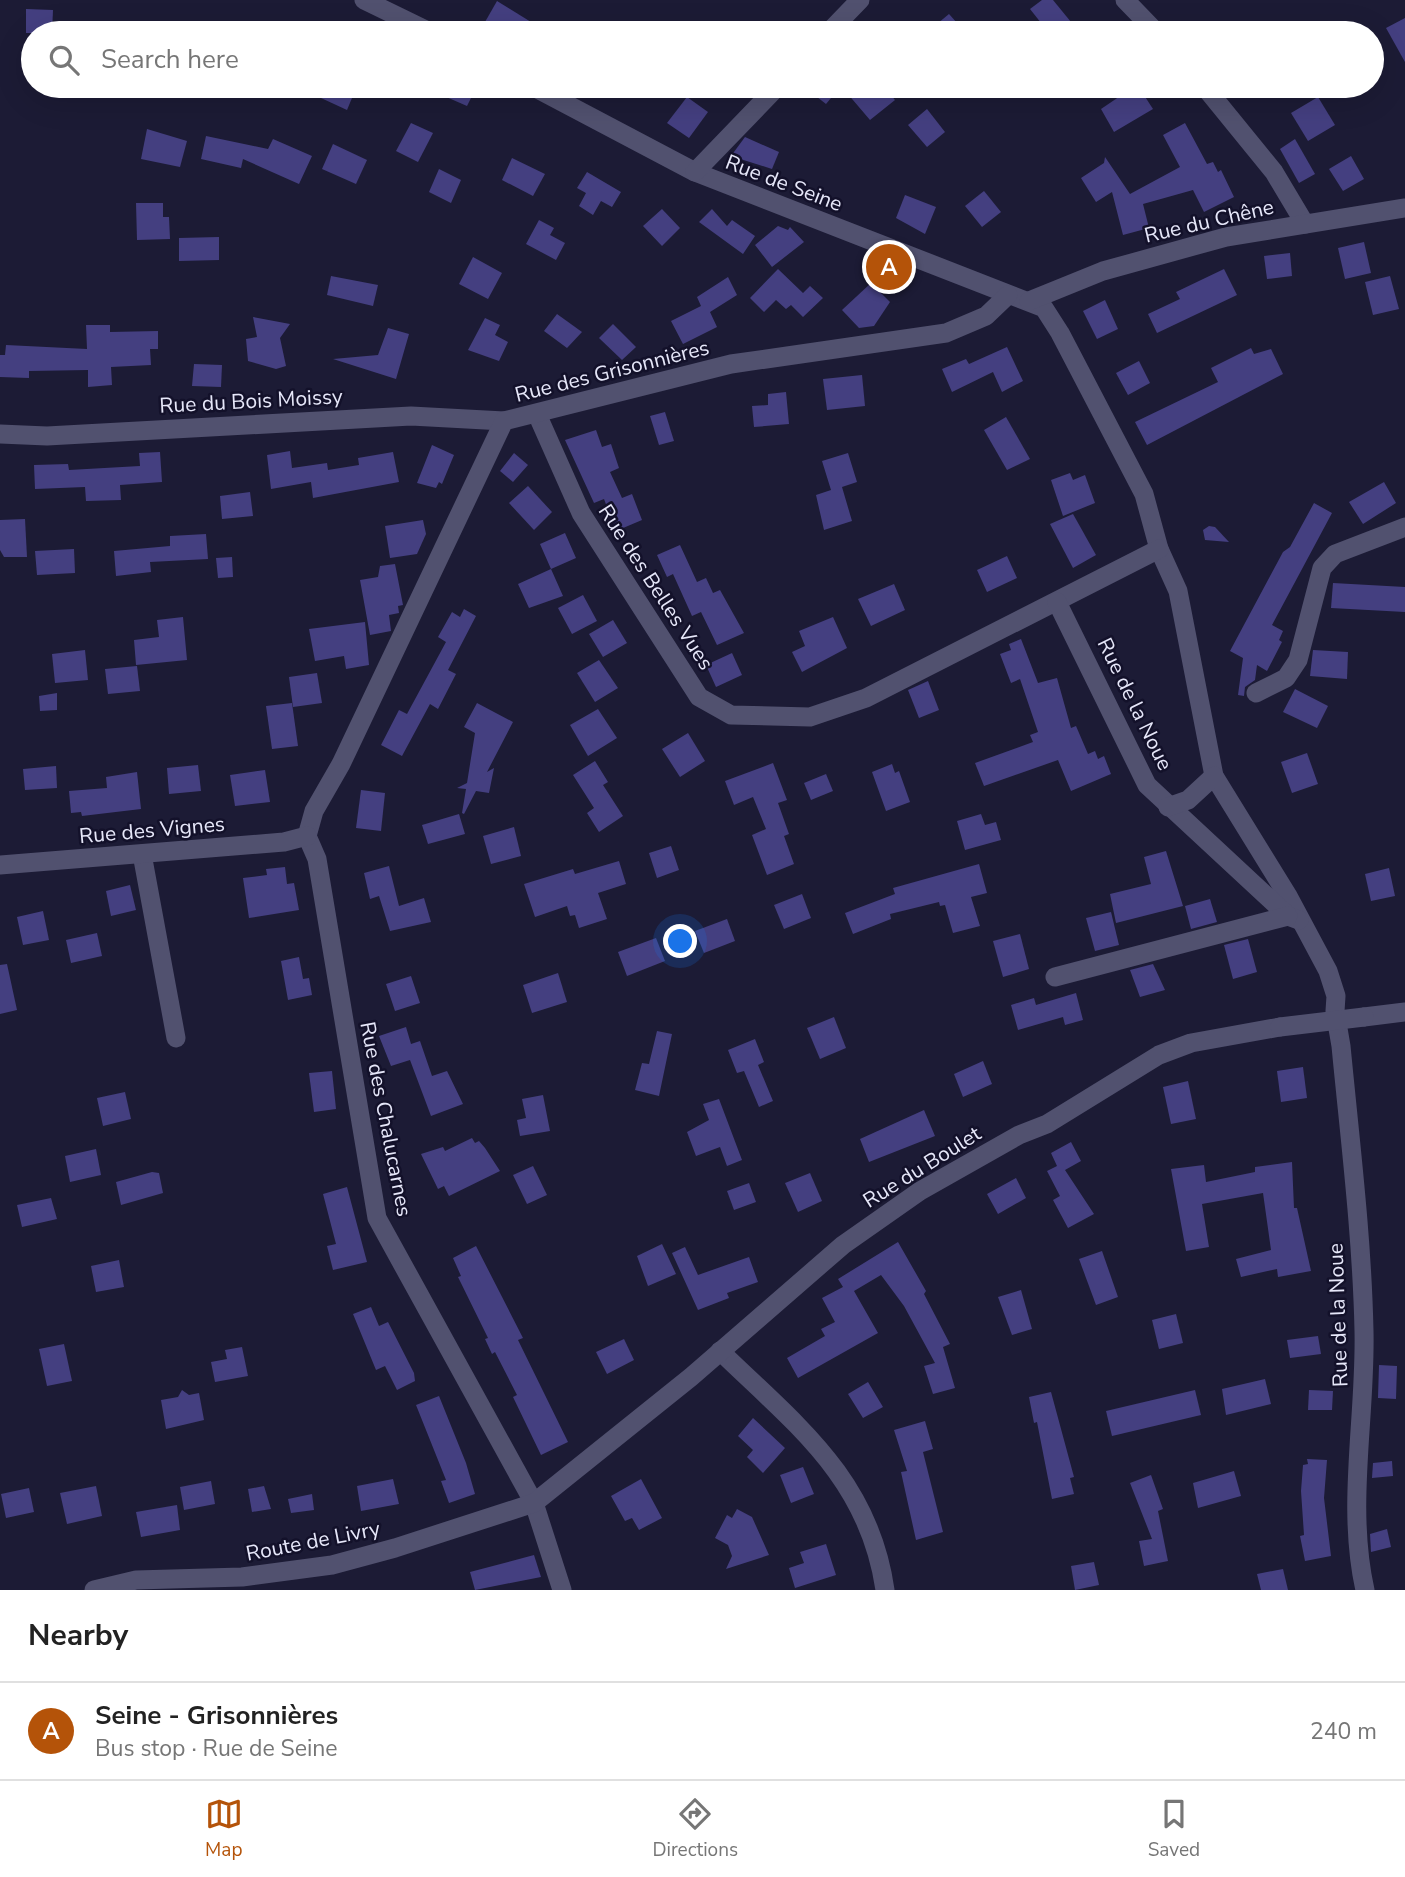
<!DOCTYPE html>
<html lang="en">
<head>
<meta charset="utf-8">
<style>
  body { margin:0; font-family:"Nunito Sans",sans-serif; background:#f6f6f6; color:#222 }
  .you { position:absolute; left:681px; top:942px; width:24px; height:24px; margin:-18px; border:5px solid #fff; border-radius:50%; background:#1a73e8; box-shadow:0 0 0 10px #1a73e833 }
  .badge { display:grid; place-items:center; width:46px; height:46px; border-radius:50%; background:#b45309; color:#fff; font-size:23px; font-weight:700 }
  .pin { position:absolute; translate:-50% -50%; border:4px solid #fff; box-shadow:0 2px 7px #0006 }
  .list { margin:0; padding:0; list-style:none }
  h2 { display:flex; justify-content:space-between; align-items:center; height:91px; margin:0; padding:0 28px; font-size:30px }
  h2 small { font-size:23px; font-weight:400; color:#767676 }
  .list li { display:grid; grid-template-columns:46px 1fr auto; gap:21px; align-items:center; box-sizing:border-box; height:98px; padding:0 28px; border-top:2px solid #e0e0e0 }
  .list b { display:block; font-size:26px; white-space:nowrap }
  .list p { margin:0; font-size:23px; white-space:nowrap; color:#767676 }
  .list em { font-size:23px; font-style:normal; color:#767676 }
  .icon { flex:none; width:38px; height:38px; fill:none; stroke:currentColor; stroke-width:2; stroke-linecap:round; stroke-linejoin:round }
  .map { position:relative; flex:none; width:1405px; height:1590px; overflow:hidden }
  .search { position:absolute; background:#fff; box-shadow:0 7px 28px #0002; left:21px; right:21px; top:21px; height:77px; display:flex; align-items:center; gap:18px; box-sizing:border-box; padding:0 24px; border-radius:38px; color:#767676; font-size:26px }
  .sheet { height:189px; background:#fff }
  nav { display:flex; justify-content:space-around; align-items:center; box-sizing:border-box; height:98px; border-top:2px solid #e0e0e0; background:#fff; font-size:19px; color:#767676 }
  nav a { display:grid; justify-items:center; gap:4px }
  nav .on { color:#b45309 }
  .map>svg:first-child { display:block }
</style>
</head>
<body>
<div class="map">
<svg width="1405" height="1590" viewBox="0 0 1405 1590">
  <rect width="100%" height="100%" fill="#1c1b35"/>
  <g fill="#443f80">
    <polygon points="1042,0 1053,0 1080,33 1049,33 1030,9"/>
    <polygon points="497,1 531,22 525,33 506,33 485,22"/>
    <polygon points="26,9 53,10 52,33 26,33"/>
    <polygon points="949,14 966,33 926,33"/>
    <polygon points="1405,18 1405,62 1386,28"/>
    <polygon points="295,86 357,86 347,110"/>
    <polygon points="421,86 477,86 467,106"/>
    <polygon points="803,86 883,86 895,100 870,120 841,86 826,104"/>
    <polygon points="1135,86 1138,86 1153,109 1114,132 1101,109"/>
    <polygon points="687,97 708,112 689,138 667,123"/>
    <polygon points="1318,97 1335,125 1308,141 1291,113"/>
    <polygon points="927,109 945,132 927,147 908,125"/>
    <polygon points="411,123 433,133 418,162 396,151"/>
    <polygon points="1185,123 1207,164 1213,162 1218,172 1221,170 1234,197 1204,212 1193,190 1143,204 1149,228 1123,235 1112,192 1096,202 1081,178 1104,163 1105,157 1130,194 1180,167 1163,135"/>
    <polygon points="147,129 187,141 180,167 141,159"/>
    <polygon points="206,136 268,149 273,139 312,156 299,184 243,159 241,168 201,159"/>
    <polygon points="745,137 779,152 772,169 731,156"/>
    <polygon points="1295,139 1315,174 1299,183 1280,149"/>
    <polygon points="333,144 367,160 356,184 322,169"/>
    <polygon points="1351,156 1364,179 1343,191 1329,169"/>
    <polygon points="512,158 545,174 533,196 502,180"/>
    <polygon points="439,169 461,180 451,203 429,192"/>
    <polygon points="587,172 621,192 612,207 601,201 593,215 579,206 586,193 577,188"/>
    <polygon points="984,191 1001,212 982,227 965,206"/>
    <polygon points="905,195 936,207 925,234 896,218"/>
    <polygon points="136,203 163,203 163,217 169,217 170,239 137,240"/>
    <polygon points="662,209 680,228 662,246 643,226"/>
    <polygon points="712,209 727,226 732,220 755,236 743,254 699,222"/>
    <polygon points="539,220 554,228 550,235 565,243 556,260 526,244"/>
    <polygon points="778,226 788,230 790,227 804,242 772,267 755,245"/>
    <polygon points="219,237 219,260 179,261 179,238"/>
    <polygon points="1364,242 1371,273 1345,279 1338,248"/>
    <polygon points="1290,253 1292,276 1267,279 1264,256"/>
    <polygon points="473,257 502,273 488,299 459,284"/>
    <polygon points="778,269 803,293 810,286 823,298 803,317 791,305 786,309 776,300 764,312 750,298"/>
    <polygon points="1224,269 1237,295 1157,333 1148,314 1180,299 1176,292"/>
    <polygon points="331,276 378,285 373,306 327,295"/>
    <polygon points="1390,276 1399,309 1373,315 1365,282"/>
    <polygon points="728,277 737,295 710,312 717,327 683,344 671,321 701,306 697,297"/>
    <polygon points="871,283 890,302 874,326 859,328 842,310"/>
    <polygon points="1105,300 1118,329 1097,339 1083,311"/>
    <polygon points="557,314 582,332 567,348 544,331"/>
    <polygon points="253,317 290,324 280,338 286,366 276,369 248,361 246,339 257,337"/>
    <polygon points="485,318 500,325 495,335 508,342 499,361 468,350"/>
    <polygon points="613,324 636,347 622,360 599,338"/>
    <polygon points="86,325 110,325 110,332 158,331 158,349 150,349 151,365 111,367 112,385 88,387 88,370 29,371 29,378 0,377 0,355 5,355 6,345 87,349"/>
    <polygon points="388,328 409,334 396,379 333,359 378,355"/>
    <polygon points="1007,347 1023,381 1002,392 993,372 952,392 942,369 966,359 969,364"/>
    <polygon points="1251,348 1254,354 1271,349 1283,374 1147,445 1135,422 1218,382 1211,368"/>
    <polygon points="1139,361 1150,383 1128,395 1116,373"/>
    <polygon points="194,364 222,365 221,387 192,386"/>
    <polygon points="862,375 865,406 827,410 823,379"/>
    <polygon points="786,392 789,424 754,427 752,406 768,405 768,394"/>
    <polygon points="665,412 674,441 659,445 650,416"/>
    <polygon points="1006,417 1030,459 1007,470 984,430"/>
    <polygon points="596,430 602,447 611,444 619,468 610,472 622,498 632,494 642,520 616,531 604,499 594,503 565,440"/>
    <polygon points="432,445 454,455 442,484 439,482 436,488 417,483"/>
    <polygon points="290,451 292,468 327,463 328,470 359,465 358,458 393,452 399,482 313,498 311,482 271,489 267,455"/>
    <polygon points="160,452 162,482 120,485 121,500 86,501 85,487 35,489 34,465 68,464 69,470 140,466 139,453"/>
    <polygon points="514,453 528,465 513,482 500,471"/>
    <polygon points="848,453 857,482 842,487 852,521 824,530 816,495 831,490 822,461"/>
    <polygon points="1070,473 1073,480 1085,475 1095,503 1063,516 1051,480"/>
    <polygon points="1384,482 1396,503 1363,524 1349,502"/>
    <polygon points="528,486 552,512 534,530 509,503"/>
    <polygon points="250,492 253,516 222,519 220,496"/>
    <polygon points="1314,503 1332,513 1272,625 1283,631 1279,640 1282,642 1267,671 1257,665 1255,680 1245,687 1244,696 1238,695 1243,658 1230,651 1283,552 1290,547"/>
    <polygon points="1073,514 1096,555 1073,568 1050,524"/>
    <polygon points="25,519 27,557 4,557 0,550 0,520"/>
    <polygon points="423,520 426,534 417,554 390,558 385,526"/>
    <polygon points="1209,526 1215,527 1229,542 1205,540 1203,530"/>
    <polygon points="565,533 576,558 551,569 563,596 529,608 518,584 551,569 540,544"/>
    <polygon points="206,534 208,559 150,562 151,572 116,576 114,551 170,546 170,536"/>
    <polygon points="680,545 697,582 706,578 713,593 720,590 744,633 717,645 701,612 692,616 673,574 667,577 657,555"/>
    <polygon points="74,549 75,573 37,575 35,551"/>
    <polygon points="1007,556 1017,578 987,592 977,570"/>
    <polygon points="232,557 233,577 218,578 216,558"/>
    <polygon points="395,564 403,605 398,606 399,613 389,615 391,631 370,635 360,580 378,577 380,566"/>
    <polygon points="1333,583 1405,587 1405,612 1331,608"/>
    <polygon points="894,584 905,610 871,626 858,599"/>
    <polygon points="583,595 597,621 572,634 558,608"/>
    <polygon points="464,609 476,616 448,670 456,674 438,709 430,704 402,756 381,745 399,710 407,714 446,642 438,637 452,612 460,617"/>
    <polygon points="183,617 187,660 136,665 134,640 159,637 157,620"/>
    <polygon points="833,617 847,648 802,672 792,652 805,646 799,631"/>
    <polygon points="613,620 627,643 603,657 589,634"/>
    <polygon points="365,622 369,665 346,669 344,656 315,661 309,629"/>
    <polygon points="1021,639 1038,683 1057,678 1071,728 1076,726 1088,754 1095,751 1098,759 1104,756 1111,774 1071,791 1058,760 984,786 975,763 1033,742 1030,735 1038,732 1020,679 1011,683 1000,654 1011,650 1009,644"/>
    <polygon points="85,650 88,680 55,683 52,654"/>
    <polygon points="1313,650 1348,652 1347,679 1310,676"/>
    <polygon points="732,653 742,675 716,687 706,665"/>
    <polygon points="599,660 618,688 595,702 577,673"/>
    <polygon points="137,666 140,691 108,694 105,669"/>
    <polygon points="317,673 322,703 293,707 289,677"/>
    <polygon points="928,681 939,710 919,718 908,690"/>
    <polygon points="1295,689 1328,706 1317,728 1283,712"/>
    <polygon points="57,693 57,710 40,711 39,696"/>
    <polygon points="292,703 298,746 272,749 266,706"/>
    <polygon points="477,703 513,722 487,772 494,768 489,793 476,791 464,814 462,813 466,789 457,788 467,783 475,733 464,727"/>
    <polygon points="598,709 617,738 588,756 570,725"/>
    <polygon points="688,733 705,761 680,777 662,749"/>
    <polygon points="1307,753 1318,784 1292,793 1281,762"/>
    <polygon points="595,761 608,782 603,785 623,816 599,832 587,813 594,808 573,775"/>
    <polygon points="773,763 787,800 778,803 789,834 784,836 794,864 767,875 752,835 766,829 753,797 734,805 725,781"/>
    <polygon points="892,764 895,773 899,771 910,802 886,811 872,772"/>
    <polygon points="198,765 201,791 169,794 167,768"/>
    <polygon points="56,766 57,788 25,790 23,769"/>
    <polygon points="265,770 270,802 235,806 230,775"/>
    <polygon points="137,772 141,809 82,816 81,812 71,813 69,791 107,788 106,777"/>
    <polygon points="826,774 833,791 811,800 804,783"/>
    <polygon points="361,790 385,793 381,831 356,828"/>
    <polygon points="459,814 465,834 428,844 422,825"/>
    <polygon points="981,814 985,825 996,822 1001,840 965,850 957,821"/>
    <polygon points="514,827 521,856 491,864 483,836"/>
    <polygon points="671,846 679,870 657,878 649,853"/>
    <polygon points="1166,851 1183,906 1116,923 1110,894 1151,884 1144,857"/>
    <polygon points="619,861 626,884 598,893 607,919 579,928 575,915 570,916 567,906 535,917 524,884 573,869 575,874"/>
    <polygon points="979,864 987,893 971,897 980,926 953,933 945,905 940,906 939,902 890,914 891,919 853,934 845,913 895,894 893,888"/>
    <polygon points="389,866 399,906 424,898 431,922 390,931 379,896 370,899 364,873"/>
    <polygon points="285,867 287,884 294,883 299,910 249,918 243,878 267,875 266,869"/>
    <polygon points="1389,868 1395,896 1371,901 1365,874"/>
    <polygon points="130,885 136,910 111,916 106,891"/>
    <polygon points="802,894 811,918 784,929 774,905"/>
    <polygon points="1210,899 1217,922 1191,929 1185,906"/>
    <polygon points="43,911 49,940 23,945 17,917"/>
    <polygon points="1111,912 1119,945 1095,951 1086,918"/>
    <polygon points="727,919 735,941 704,953 695,931"/>
    <polygon points="97,933 102,956 71,963 66,940"/>
    <polygon points="1020,934 1029,969 1003,977 993,941"/>
    <polygon points="656,938 665,961 627,976 618,952"/>
    <polygon points="1248,939 1257,972 1233,979 1224,945"/>
    <polygon points="299,957 303,979 309,978 312,995 288,1000 281,961"/>
    <polygon points="7,964 17,1010 0,1014 0,965"/>
    <polygon points="1153,964 1165,990 1140,997 1130,970"/>
    <polygon points="558,973 567,1002 532,1013 523,985"/>
    <polygon points="411,976 420,1003 395,1011 386,984"/>
    <polygon points="1076,993 1083,1020 1065,1025 1063,1017 1018,1030 1011,1005 1034,998 1036,1005"/>
    <polygon points="834,1017 846,1048 820,1059 807,1028"/>
    <polygon points="406,1027 411,1044 420,1041 432,1076 447,1071 463,1104 431,1116 410,1060 391,1066 379,1036"/>
    <polygon points="657,1031 672,1034 659,1096 635,1090 642,1063 649,1064"/>
    <polygon points="755,1039 764,1062 758,1065 773,1101 759,1107 744,1071 737,1073 728,1050"/>
    <polygon points="983,1061 992,1084 963,1097 954,1074"/>
    <polygon points="1303,1067 1307,1098 1281,1102 1277,1071"/>
    <polygon points="332,1071 336,1109 314,1112 309,1073"/>
    <polygon points="1188,1081 1196,1119 1171,1124 1163,1087"/>
    <polygon points="125,1092 131,1119 103,1126 97,1098"/>
    <polygon points="543,1095 550,1131 520,1136 517,1120 526,1118 522,1099"/>
    <polygon points="719,1099 742,1160 727,1166 720,1147 696,1156 687,1132 709,1120 703,1104"/>
    <polygon points="924,1110 935,1136 869,1162 860,1139"/>
    <polygon points="472,1138 475,1143 479,1141 485,1148 500,1171 449,1196 444,1186 438,1189 421,1154 443,1147 445,1151"/>
    <polygon points="1071,1142 1081,1161 1065,1170 1094,1214 1068,1228 1053,1200 1060,1196 1047,1171 1057,1166 1051,1153"/>
    <polygon points="96,1149 101,1175 70,1182 65,1156"/>
    <polygon points="1292,1162 1294,1208 1297,1208 1311,1271 1278,1277 1277,1269 1241,1277 1236,1259 1271,1250 1263,1193 1202,1204 1209,1247 1186,1251 1171,1169 1204,1165 1206,1182 1255,1172 1255,1167"/>
    <polygon points="533,1166 547,1195 527,1204 513,1175"/>
    <polygon points="152,1172 159,1173 163,1193 121,1205 116,1182"/>
    <polygon points="810,1173 822,1201 798,1212 785,1183"/>
    <polygon points="1016,1178 1026,1198 998,1214 987,1194"/>
    <polygon points="749,1183 756,1202 734,1210 727,1191"/>
    <polygon points="347,1187 367,1262 333,1270 327,1246 336,1244 323,1194"/>
    <polygon points="51,1198 57,1219 22,1227 17,1205"/>
    <polygon points="898,1242 926,1291 924,1294 950,1344 943,1347 955,1388 933,1394 924,1366 935,1363 904,1306 881,1275 854,1291 878,1333 798,1378 787,1358 825,1336 821,1329 835,1322 822,1298 843,1287 838,1279"/>
    <polygon points="662,1244 676,1274 648,1286 637,1256"/>
    <polygon points="476,1246 523,1338 518,1340 568,1442 541,1455 513,1397 517,1395 495,1352 492,1354 485,1339 488,1338 458,1277 461,1276 453,1258"/>
    <polygon points="685,1247 698,1275 749,1257 758,1282 727,1293 729,1298 698,1310 672,1253"/>
    <polygon points="1102,1251 1118,1297 1096,1305 1079,1259"/>
    <polygon points="119,1260 124,1287 96,1292 91,1266"/>
    <polygon points="1021,1290 1032,1329 1012,1335 998,1297"/>
    <polygon points="371,1307 379,1326 388,1322 414,1373 415,1381 397,1390 385,1366 376,1370 353,1314"/>
    <polygon points="1176,1314 1183,1343 1159,1349 1152,1320"/>
    <polygon points="1318,1336 1321,1354 1290,1358 1287,1340"/>
    <polygon points="624,1339 634,1360 607,1374 596,1352"/>
    <polygon points="64,1344 72,1381 47,1386 39,1349"/>
    <polygon points="242,1347 248,1376 215,1382 211,1362 227,1359 225,1350"/>
    <polygon points="1379,1365 1397,1366 1396,1399 1378,1398"/>
    <polygon points="1265,1379 1271,1404 1226,1415 1222,1389"/>
    <polygon points="868,1382 883,1407 863,1418 848,1394"/>
    <polygon points="182,1390 189,1395 199,1393 204,1420 166,1429 161,1400 178,1397"/>
    <polygon points="1195,1390 1201,1415 1112,1436 1106,1411"/>
    <polygon points="1309,1390 1333,1391 1332,1410 1308,1410"/>
    <polygon points="1051,1392 1074,1477 1070,1478 1074,1494 1052,1499 1037,1422 1034,1423 1029,1397"/>
    <polygon points="439,1396 466,1463 475,1494 449,1503 441,1481 446,1480 416,1405"/>
    <polygon points="753,1418 785,1448 763,1473 747,1457 753,1450 738,1436"/>
    <polygon points="925,1421 933,1449 923,1452 943,1532 916,1540 901,1472 907,1471 894,1430"/>
    <polygon points="1307,1459 1327,1460 1324,1498 1331,1556 1305,1561 1300,1536 1304,1535 1301,1491 1303,1465 1308,1464"/>
    <polygon points="1392,1461 1393,1476 1372,1478 1373,1463"/>
    <polygon points="803,1467 814,1494 791,1503 780,1475"/>
    <polygon points="1234,1471 1241,1496 1198,1508 1193,1483"/>
    <polygon points="1151,1475 1163,1509 1158,1511 1168,1561 1144,1566 1139,1541 1152,1539 1130,1483"/>
    <polygon points="393,1479 399,1504 361,1511 357,1486"/>
    <polygon points="641,1479 662,1518 639,1530 632,1518 625,1521 611,1496"/>
    <polygon points="211,1481 215,1504 184,1510 180,1487"/>
    <polygon points="96,1486 102,1516 67,1524 60,1493"/>
    <polygon points="264,1486 271,1509 252,1512 248,1489"/>
    <polygon points="29,1488 34,1512 6,1518 1,1494"/>
    <polygon points="312,1494 314,1510 291,1513 288,1499"/>
    <polygon points="177,1505 180,1530 141,1537 136,1512"/>
    <polygon points="737,1509 752,1517 769,1555 726,1569 732,1556 728,1545 715,1538 727,1515 732,1518"/>
    <polygon points="1387,1529 1391,1547 1371,1552 1370,1534"/>
    <polygon points="826,1544 836,1575 795,1588 789,1568 804,1563 800,1552"/>
    <polygon points="534,1555 541,1577 475,1590 470,1572"/>
    <polygon points="1094,1562 1099,1585 1075,1590 1071,1566"/>
    <polygon points="1283,1569 1288,1590 1261,1590 1257,1574"/>
  </g>
  <g fill="none" stroke-linecap="round" stroke-linejoin="round">
    <g stroke="#51516f" stroke-width="19">
      <polyline points="364,0 432,33"/>
      <polyline points="1125,0 1157,33"/>
      <polyline points="828,33 860,0"/>
      <path d="M532 86 695 172 1044 308 1060 333 1144 494 1159 549 1178 591 1214 776 1288 896 1328 971 1336 996 1335 1011 1341 1046C1350 1140 1362 1236 1364 1331 1366 1416 1346 1506 1365 1590"/>
      <polyline points="1204,86 1274,172 1305,224"/>
      <polyline points="695,172 778,86"/>
      <polyline points="1029,301 1103,271 1226,237 1405,208"/>
      <polyline points="537,414 581,513 699,697 731,715 810,717 866,698 1159,549"/>
      <polyline points="0,434 47,436 411,416 504,421"/>
      <polyline points="1057,602 1147,785 1288,916 1299,920"/>
      <polyline points="1256,693 1286,678 1298,660 1322,568 1335,554 1405,527"/>
      <polyline points="1168,807 1188,800 1214,776"/>
      <polyline points="307,836 314,811 341,764 504,421 731,364 946,333 986,316 1008,295"/>
      <polyline points="307,836 317,859 377,1218 534,1503 562,1590"/>
      <polyline points="142,854 176,1038"/>
      <polyline points="0,865 284,842 307,836"/>
      <polyline points="1055,977 1288,916"/>
      <polyline points="1364,1017 1405,1012"/>
      <path d="M720 1351C795 1424 869 1478 885 1590"/>
      <polyline points="94,1590 136,1580 242,1577 332,1565 395,1548 534,1503 691,1377 843,1245 920,1191 1019,1135 1047,1124 1159,1055 1191,1043 1280,1027"/>
    </g>
    <polyline stroke="#51516f" stroke-width="19" points="1280,1027 1364,1017"/>
  </g>
  <g text-anchor="middle" dominant-baseline="central" stroke-width="5" stroke-linejoin="round" paint-order="stroke">
    <g font-size="21" fill="#e6e7f9" stroke="#13112a">
      <text transform="translate(784 183) rotate(21)">Rue de Seine</text>
      <text transform="translate(1209 221) rotate(-13)">Rue du Chêne</text>
      <text transform="translate(612 371) rotate(-14)">Rue des Grisonnières</text>
      <text transform="translate(251 401) rotate(-3)">Rue du Bois Moissy</text>
      <text transform="translate(656 587) rotate(57)">Rue des Belles Vues</text>
      <text transform="translate(1135 704) rotate(64)">Rue de la Noue</text>
      <text transform="translate(152 830) rotate(-5)">Rue des Vignes</text>
      <text transform="translate(386 1119) rotate(79)">Rue des Chalucarnes</text>
      <text transform="translate(922 1167) rotate(-32)">Rue du Boulet</text>
      <text transform="translate(1338 1315) rotate(-92)">Rue de la Noue</text>
      <text transform="translate(313 1541) rotate(-11)">Route de Livry</text>
    </g>
  </g>
</svg>
<div class="you"></div>
<div class="pin badge" style="left:889px;top:267px">A</div>
<div class="search"><svg class="icon" aria-label="search" viewBox="0 0 24 24"><circle cx="10" cy="10" r="6"/><path d="M15 15l6 6"/></svg>Search here</div>
</div>
<section class="sheet">
<h2>Nearby<small></small></h2>
<ul class="list">
<li><span class="badge">A</span><div><b>Seine - Grisonnières</b><p>Bus stop · Rue de Seine</p></div><em>240 m</em></li>
</ul>
</section>
<nav>
<a class="on"><svg class="icon" aria-label="map" viewBox="0 0 24 24"><path d="M3 6l6-2 6 2 6-2v14l-6 2-6-2-6 2zM9 4v14M15 6v14"/></svg>Map</a>
<a><svg class="icon" aria-label="directions" viewBox="0 0 24 24"><path d="M12 3l9 9-9 9-9-9zM9 14v-3h6M13 9l2 2-2 2"/></svg>Directions</a>
<a><svg class="icon" aria-label="saved" viewBox="0 0 24 24"><path d="M7 4h10v16l-5-4-5 4z"/></svg>Saved</a>
</nav>
</body>
</html>
